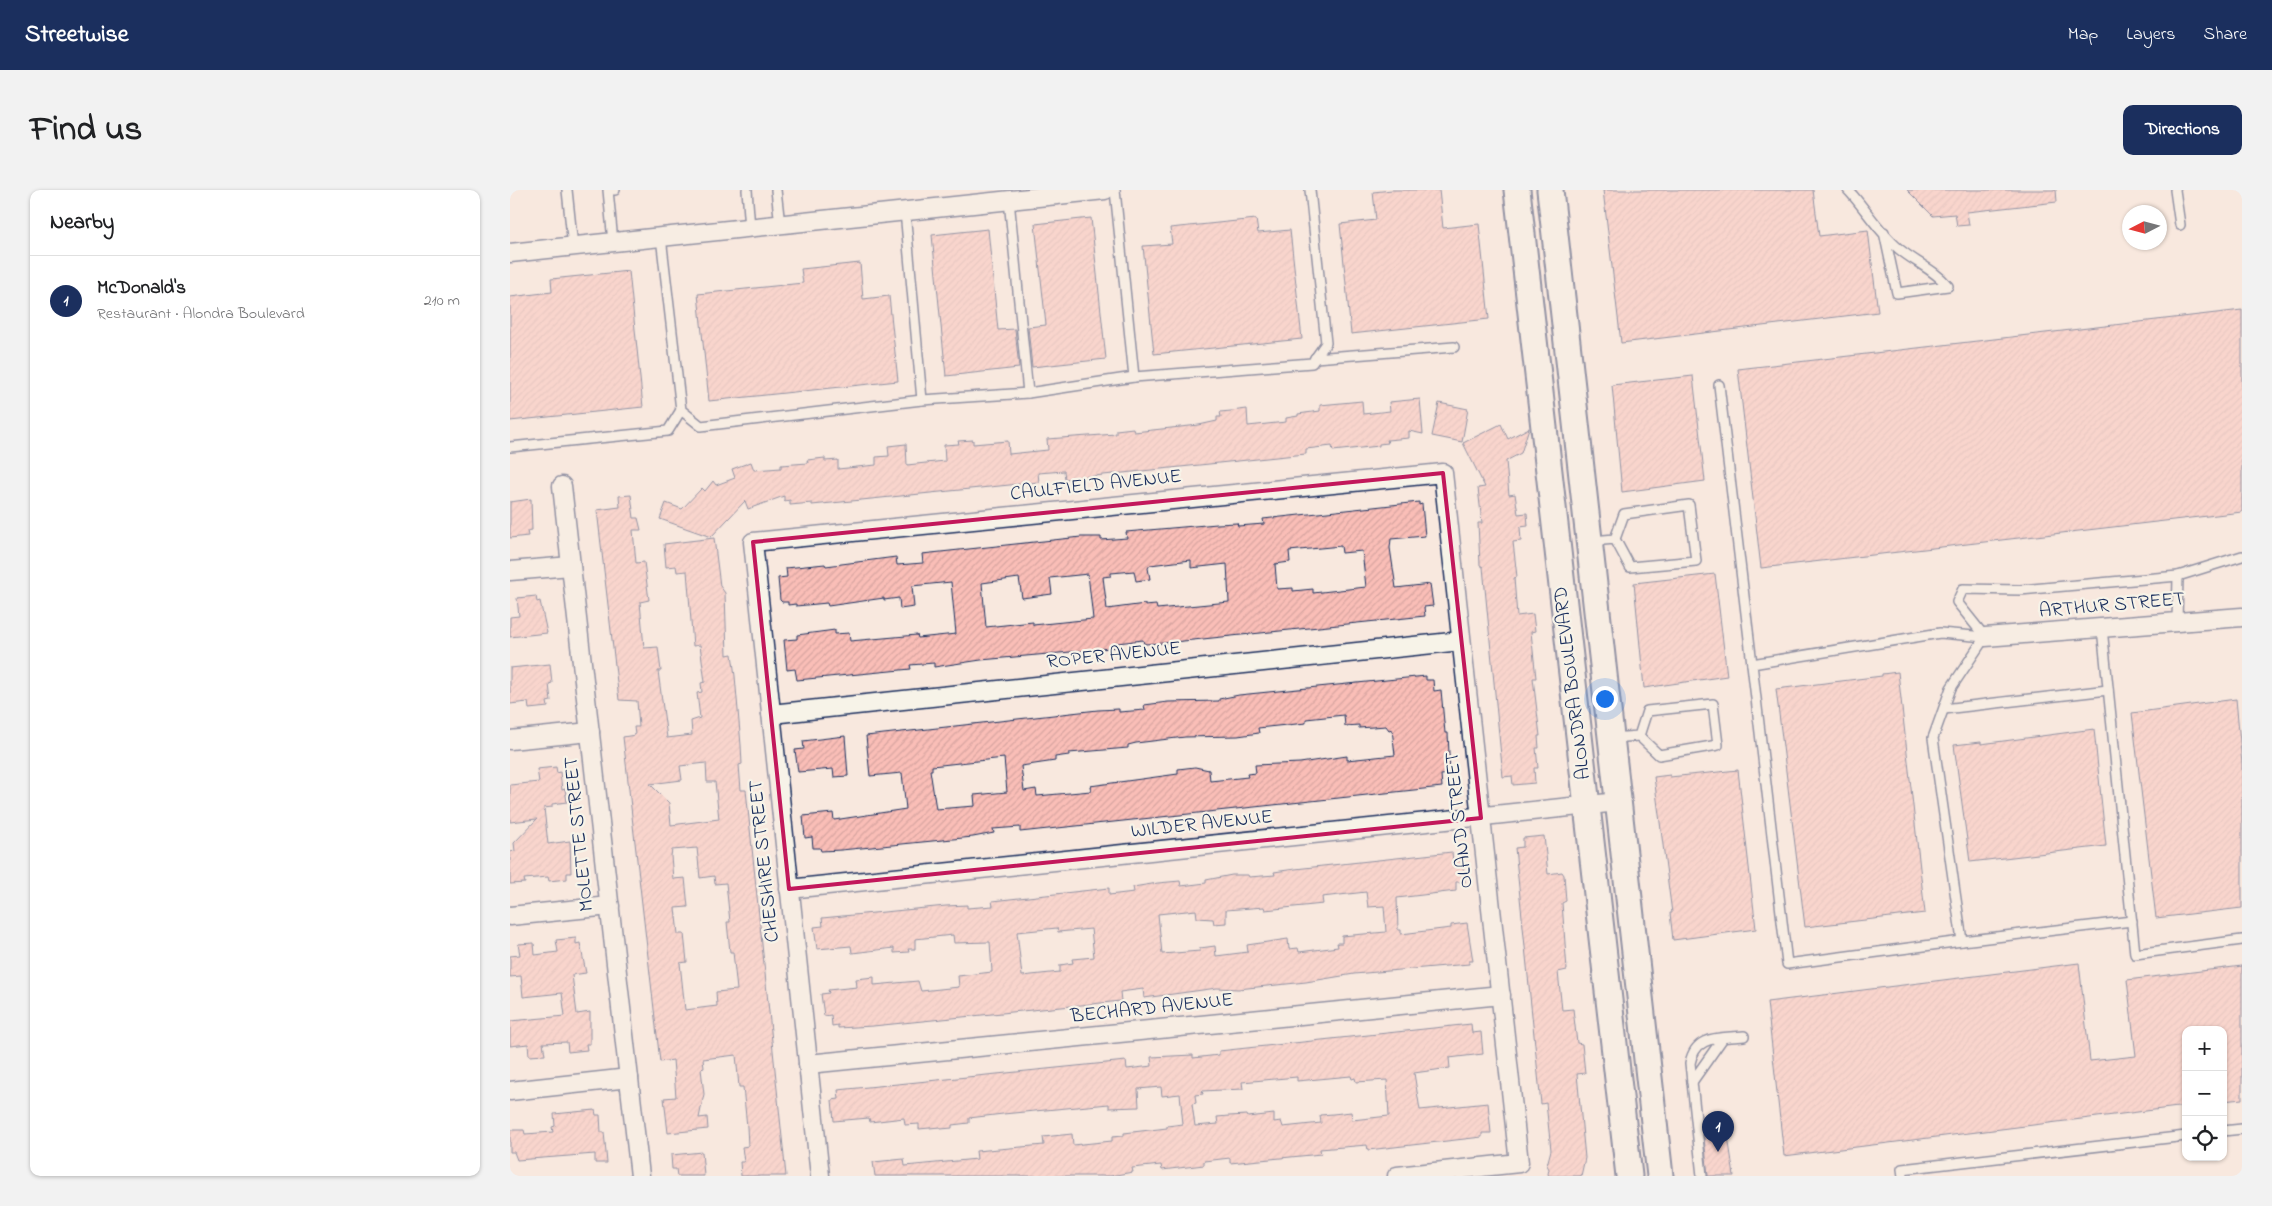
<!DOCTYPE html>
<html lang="en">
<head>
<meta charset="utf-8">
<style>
  body { margin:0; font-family:"Indie Flower",sans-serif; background:#f2f2f2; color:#202124 }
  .controls { position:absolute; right:15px; bottom:15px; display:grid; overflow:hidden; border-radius:10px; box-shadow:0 1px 4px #0004 }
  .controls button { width:45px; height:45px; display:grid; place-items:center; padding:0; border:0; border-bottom:1px solid #e0e0e0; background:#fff; color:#202124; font:25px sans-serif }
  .compass { position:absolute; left:1612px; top:15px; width:45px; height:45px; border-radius:50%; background:#fff; box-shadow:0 1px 4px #0004; rotate:264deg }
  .you { position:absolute; left:1094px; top:508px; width:18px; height:18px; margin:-12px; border:4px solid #fff; border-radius:50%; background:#1a73e8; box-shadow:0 0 0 8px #1a73e833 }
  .badge { display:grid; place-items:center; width:32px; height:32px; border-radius:50%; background:#1b2f5e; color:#fff; font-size:16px; font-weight:700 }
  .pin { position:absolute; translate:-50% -41px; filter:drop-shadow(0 1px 2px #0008) }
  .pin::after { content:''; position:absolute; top:26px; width:18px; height:15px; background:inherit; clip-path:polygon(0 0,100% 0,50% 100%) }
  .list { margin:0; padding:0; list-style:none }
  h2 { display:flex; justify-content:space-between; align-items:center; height:65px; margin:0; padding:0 20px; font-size:21px }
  h2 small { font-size:16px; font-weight:400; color:#757577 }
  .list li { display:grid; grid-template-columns:32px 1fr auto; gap:15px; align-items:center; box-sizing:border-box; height:90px; padding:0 20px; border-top:1px solid #e0e0e0 }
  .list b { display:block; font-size:19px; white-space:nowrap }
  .list p { margin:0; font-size:16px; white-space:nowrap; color:#757577 }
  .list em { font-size:16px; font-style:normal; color:#757577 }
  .icon { flex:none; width:28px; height:28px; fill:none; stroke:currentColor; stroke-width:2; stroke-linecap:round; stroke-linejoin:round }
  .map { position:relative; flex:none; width:1732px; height:986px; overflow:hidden; border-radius:10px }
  header { display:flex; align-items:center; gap:30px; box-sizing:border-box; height:70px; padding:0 25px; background:#1b2f5e; color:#fff }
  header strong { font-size:24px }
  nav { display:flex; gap:28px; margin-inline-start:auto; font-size:18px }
  .intro { display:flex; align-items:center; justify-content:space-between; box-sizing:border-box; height:120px; padding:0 30px }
  h1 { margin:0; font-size:35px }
  .button { padding:12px 22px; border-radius:10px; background:#1b2f5e; color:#fff; font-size:18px; font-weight:700 }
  main { display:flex; gap:30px; padding:0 30px }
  aside { flex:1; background:#fff; border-radius:10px; box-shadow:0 1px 4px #0004 }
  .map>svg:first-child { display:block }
</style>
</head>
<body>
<header>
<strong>Streetwise</strong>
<nav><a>Map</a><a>Layers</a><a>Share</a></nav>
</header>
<div class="intro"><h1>Find us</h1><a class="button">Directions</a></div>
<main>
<aside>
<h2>Nearby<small></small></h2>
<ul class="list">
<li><span class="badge">1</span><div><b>McDonald's</b><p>Restaurant · Alondra Boulevard</p></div><em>210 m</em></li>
</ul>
</aside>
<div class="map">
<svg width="1732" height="986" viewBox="0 0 1732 986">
  <defs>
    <pattern id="building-hatch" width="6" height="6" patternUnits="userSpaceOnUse" patternTransform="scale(1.25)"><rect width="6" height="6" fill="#fabeb7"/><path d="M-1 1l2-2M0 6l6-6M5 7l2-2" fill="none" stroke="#d6a4a0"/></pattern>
  </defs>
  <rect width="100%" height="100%" fill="#f8e8de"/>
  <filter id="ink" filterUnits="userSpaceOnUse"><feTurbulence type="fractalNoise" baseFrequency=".02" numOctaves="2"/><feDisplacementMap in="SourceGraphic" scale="10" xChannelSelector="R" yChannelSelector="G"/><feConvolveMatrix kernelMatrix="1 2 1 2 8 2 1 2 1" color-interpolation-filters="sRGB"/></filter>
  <g filter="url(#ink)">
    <g fill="url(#building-hatch)" stroke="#1b2f5e" fill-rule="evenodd">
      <polygon points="882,0 929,0 933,38 969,34 979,129 841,144 830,34 866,30 863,2"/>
      <polygon points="1093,0 1303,0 1309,46 1358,40 1368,122 1111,153"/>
      <polygon points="1397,0 1546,0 1547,12 1457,22 1459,35 1447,36 1445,24 1423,26"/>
      <polygon points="581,28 596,169 522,177 518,137 536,135 525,34"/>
      <polygon points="746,29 748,43 780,40 792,149 644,164 633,56 662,54 660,38"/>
      <polygon points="478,39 488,140 505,139 509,178 436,186 422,45"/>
      <polygon points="350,73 353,109 379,106 388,191 199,211 188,104 293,93 291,79"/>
      <polygon points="119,81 133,217 0,231 0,107 42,102 41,89"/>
      <polygon points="1732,120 1732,322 1251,378 1228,179"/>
      <polygon points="1183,186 1195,291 1112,302 1102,195"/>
      <polygon points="910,209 913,244 899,241 899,248 877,250 878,253 869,254 869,256 823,261 822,256 796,259 796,264 776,266 555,289 554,281 528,283 529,292 302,315 302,313 280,315 280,310 274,311 274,306 238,319 235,311 201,347 150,329 156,313 172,319 192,298 195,301 203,291 206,295 225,288 222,279 241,272 244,280 271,278 271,275 298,273 297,270 315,268 315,271 328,270 328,279 366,275 366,267 379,266 378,256 396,254 397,275 435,271 434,255 449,254 448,251 463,250 463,254 498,251 499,264 538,260 537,249 606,244 606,240 623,238 624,242 689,235 707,231 707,227 711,227 710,222 721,221 737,219 738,236 776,232 776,228 788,226 788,224 810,221 810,215 852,211 853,224 880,221 879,212"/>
      <polygon points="929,213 958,219 952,252 922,246"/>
      <polygon points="991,234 998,249 1019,238 1011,263 996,271 999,305 1005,304 1008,324 1017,323 1018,336 1010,337 1011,351 1003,352 1007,387 1004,388 1007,426 1023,424 1025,441 1021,442 1026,488 1023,488 1030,546 1028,546 1029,558 1026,558 1028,578 1024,578 1025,593 1003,595 1002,586 993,587 973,377 970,375 968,333 972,333 968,298 975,297 953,253"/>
      <path d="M121 305 124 328H128L131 340H123L126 373 134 372 139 410 130 412 134 458 148 457 151 481H148L157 548 182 545 181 531 190 528 187 503 192 502 191 493 195 492 190 455 183 456 177 381 167 382 166 376 156 377 154 354 204 348 210 396 215 403 217 465 222 464 225 486 231 555 232 574 229 575 231 600H236L276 986H231L230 972H234L232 957 238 956 237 937 233 897H229L226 865 193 869 194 878 191 879 194 904 189 928 197 927 198 939 158 943 154 908 166 907 163 870 150 872 113 547 125 545 124 537H129L127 511 109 510 87 320 110 317 109 306ZM196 573 197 592H205L209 629 161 635 159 613 140 594 172 590 170 576ZM187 658 190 688 204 686 205 694 216 693 220 732H217L220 762H223L227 800 206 802 207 816 175 820 170 773 177 772 174 744H168L165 718 178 717 175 688 163 689 161 666 162 660Z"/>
      <polygon points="21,309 22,340 17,341 18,346 0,348 0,312"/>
      <path d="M909 312V315L912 314 915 346 881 349 880 358 886 398 920 394 923 416 914 417 915 426 654 453 634 454 633 450 607 453V457L583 460 471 470 424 477V473L400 475 401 479 287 490 285 479 277 480 274 450 287 449V445L325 440V444L339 443 340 451 407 445 408 448 446 444 441 392 402 396 404 417 390 419 389 408 374 410V408L318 416 317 413 286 416V414L278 415V412H272L270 410 268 388 277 387 276 378 315 374 316 376 386 367 387 375 413 373 412 364 571 347H591V350L617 348 616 342 707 334 727 333 728 336 754 334 753 329ZM831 356 832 363 852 361 856 397 803 403V399L783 401V398L767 399 765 374 780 372 779 361ZM681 370V378L717 374 719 412 647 419 646 415 635 416V414L597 419 593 387 601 386V383L624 381 626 391 640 389 638 378 640 375ZM578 384 583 429 523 435V432L476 437 472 393 509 388 512 408 542 404 540 388Z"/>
      <polygon points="1205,384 1217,486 1134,498 1124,393"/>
      <polygon points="26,406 27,412 30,411 37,443 0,447 0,427 9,426 7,408"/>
      <polygon points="40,474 42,493 39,494 41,511 37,512 38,517 19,519 18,512 0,514 0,478"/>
      <polygon points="1388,482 1415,723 1295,737 1266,499 1372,486 1372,484"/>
      <path d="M916 486V490H923L924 501 931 500 935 543H938L940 584 931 585 932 597 510 642V637L483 639 484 643 463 647 331 660 311 661 310 658H303L302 647 295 648 293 626 323 623 324 630 396 619 392 583 360 586 356 546 588 520 609 519V522L635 520 634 515 658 512 709 511V509L729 505ZM834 525 835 536 849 535V538L876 536 879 540 882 539 885 565 837 570V566L790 573 745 575 746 583 737 584 738 587 700 591 699 580 685 577 668 579V584L580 596 581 601 527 606 526 599 514 601 511 576 545 571V567L559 565V563L618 558V555L626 553 675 547 728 546 749 543 748 538 796 533V529ZM494 568 497 602 464 605 465 616 426 619 420 580H422V576Z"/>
      <polygon points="1726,509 1732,574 1732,718 1646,728 1622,523"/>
      <polygon points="1584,539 1596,656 1460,672 1444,555 1471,552 1471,554"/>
      <polygon points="335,546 338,586 324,587 323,579 288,582 285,560 294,559 293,551"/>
      <polygon points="46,577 47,583 50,582 52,600 55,599 57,612 42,614 42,617 34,618 38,654 60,651 61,683 57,683 57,689 39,691 38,687 14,689 15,693 0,694 0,662 5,661 4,653 27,629 0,632 0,595 29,592 27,579"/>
      <polygon points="1228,580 1246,739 1163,750 1160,723 1162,723 1144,587 1160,585 1160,587"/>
      <polygon points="1034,646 1038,684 1052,682 1054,685 1056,711 1052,713 1057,780 1048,782 1052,820 1063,819 1067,853 1072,854 1075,883 1067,884 1075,968 1071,986 1039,986 1038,984 1039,979 1037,975 1041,960 1036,913 1031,914 1005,658 1013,657 1013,648"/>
      <path d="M942 662 943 671 952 670 955 692H946V701L887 708 888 740H891V744L941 738V735L957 733 963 771H959V774L844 784 796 792 728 799 707 798 634 808 633 799 610 802 611 811 363 836 328 838V835L322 836 321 825 314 826 311 804 319 803 318 800 347 797 346 789 364 787V795L408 791 411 801 449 797 448 786 482 782 480 752 444 753 443 745 405 749V759H398L399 762 384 763V758L342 763 341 756 307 759 304 737 313 736 312 728 436 716 457 715V718L483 716 482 711 599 698V705L624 702 623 697 648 693 670 691 671 696 696 693V690L722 685H738L739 687 765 685 764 682 785 679ZM856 702 858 717 874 716 876 742 832 746V753H827L828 757 789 762 788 758 779 759 778 749 737 755 738 762 706 766 705 756 690 758V761L652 764 648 724 686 720 687 728 703 729 704 734 716 733V720L754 717 755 720 813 714 812 707ZM547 738 548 742 581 739 584 767 562 769 563 773 550 775V782L512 786 507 742Z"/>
      <polygon points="66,748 66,754 70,753 76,783 62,785 67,824 80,822 80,854 76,854 77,860 58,862 57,852 33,853 35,865 19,866 18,854 0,856 0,831 55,826 52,803 13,807 11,786 0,787 0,766 10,765 8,754 24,753 25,765 48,762 46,750"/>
      <polygon points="1569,773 1580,871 1626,866 1617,790 1732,776 1732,909 1713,911 1713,835 1676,839 1676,916 1274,966 1257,812"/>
      <path d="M961 834 962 843 971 842 973 864 939 868 940 878 904 883 910 920 978 913 981 943H972V947L858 960 857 955 810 959 811 964 720 973V968L694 971V975L652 980 651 975 622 978 623 982 600 986H365L363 972 394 969 395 976 467 969 466 961 534 955 533 947 562 944 563 955 602 951V947L614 946V943L657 938V936L673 934 670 904 652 906 651 897 628 899 629 917 599 918V914L493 924 459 928V933L442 935V938L431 939 430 937 409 939V934L395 935 394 928 360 932 359 928 324 931 322 910 329 909 328 900 616 871 617 879 642 876 641 867 683 865V868L709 865V861ZM841 886 842 889 845 888 846 892 877 890 879 926 842 930 841 922 823 924 810 925 811 933 773 937 771 931 764 932V924L738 927 737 925 719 926 707 927 708 934 685 936 682 914 686 913 685 905 693 904 692 901 733 899 732 892 787 887V891Z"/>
      <polygon points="85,920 86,925 90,925 91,942 94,942 97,973 85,973 85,964 7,970 4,962 0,962 0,940 14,940 15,944 43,942 42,937 45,936 44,924"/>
      <polygon points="1215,926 1224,986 1198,986 1192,928"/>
      <polygon points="192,962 194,986 167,986 166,979 162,979 161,965"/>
    </g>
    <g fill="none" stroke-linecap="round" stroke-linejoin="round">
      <defs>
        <g id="lane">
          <polyline points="57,0 63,57"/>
          <polyline points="237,0 240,38"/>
          <polyline points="266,0 270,35"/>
          <polyline points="605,0 624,187"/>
          <path d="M1338 0 1340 2C1356 20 1370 43 1388 58 1404 72 1424 79 1438 96L1387 103 1374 42"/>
          <polyline points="1665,0 1670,35"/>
          <polyline points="499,10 518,203"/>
          <polyline points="395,21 412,210"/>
          <polyline points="151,47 171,220 191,236 412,210 518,203 624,187 802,173 816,153 800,0"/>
          <polyline points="103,52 98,0 105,0"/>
          <polyline points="805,168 944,157"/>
          <polyline points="1209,195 1242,474"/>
          <polyline points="0,257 158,241 171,220"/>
          <polyline points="1082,351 1105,349 1120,377 1186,371 1179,315 1114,324 1105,349"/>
          <polyline points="1667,432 1668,386"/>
          <polyline points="1592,438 1625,764 1732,750"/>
          <polyline points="1475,447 1441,498 1423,548 1452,751 1622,731"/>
          <polyline points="1475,447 1447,412 1453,399 1510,400 1668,386 1732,366"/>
          <polyline points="1434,519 1598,500"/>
          <polyline points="1101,548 1129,546 1149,565 1208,555 1203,514 1137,521 1129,546"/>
          <polyline points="1452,751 1277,774 1242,474 1430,443 1475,447"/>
          <polyline points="1182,892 1213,848"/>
          <polyline points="1713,941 1732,939"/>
          <path d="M1192 986 1180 873C1186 844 1209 849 1234 846"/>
          <polyline points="1393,986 1392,979 1676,946"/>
        </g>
        <g id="street">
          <polyline points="0,63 595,0"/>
          <polyline points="52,296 130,986"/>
          <polyline points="0,381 61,376"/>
          <polyline points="1475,447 1732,427"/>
          <polyline points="261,524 951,451"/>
          <polyline points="0,550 80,542"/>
          <polyline points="279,699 1108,612"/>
          <polyline points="0,726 100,716"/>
          <polyline points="298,874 991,805"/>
          <polyline points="0,901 119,888"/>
          <polyline points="310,986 243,352 933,283 1009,973 887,986"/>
        </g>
        <g id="secondary">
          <polyline points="1007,0 1119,986"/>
          <polyline points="1040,0 1150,986"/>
        </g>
      </defs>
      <use href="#lane" stroke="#1b2f5e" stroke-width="12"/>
      <use href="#street" stroke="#1b2f5e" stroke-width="21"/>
      <use href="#secondary" stroke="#1b2f5e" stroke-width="29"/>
      <use href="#lane" stroke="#f7f3e8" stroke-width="9"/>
      <use href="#street" stroke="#f7f3e8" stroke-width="18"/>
      <use href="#secondary" stroke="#f7f3e8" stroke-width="25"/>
    </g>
  </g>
  <path d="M0 0H1732V986H0ZM933 283 971 628 279 699 243 352Z" fill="#f8e8de" fill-opacity=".55" fill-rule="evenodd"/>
  <path fill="none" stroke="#c2185b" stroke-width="4" stroke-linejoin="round" d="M933 283 971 628 279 699 243 352Z"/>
  <g text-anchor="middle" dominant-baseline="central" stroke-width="4.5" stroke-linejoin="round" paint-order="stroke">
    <g font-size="20" fill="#1b2f5e" stroke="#f7f3e8">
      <text transform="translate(586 296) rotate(-6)">CAULFIELD AVENUE</text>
      <text transform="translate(1602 416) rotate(-5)">ARTHUR STREET</text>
      <text transform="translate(604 466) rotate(-6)">ROPER AVENUE</text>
      <text transform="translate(1063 493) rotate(-97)">ALONDRA BOULEVARD</text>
      <text transform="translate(950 630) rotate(-96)">OLAND STREET</text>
      <text transform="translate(692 635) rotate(-6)">WILDER AVENUE</text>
      <text transform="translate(70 644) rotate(-96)">MOLETTE STREET</text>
      <text transform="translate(255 671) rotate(-96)">CHESHIRE STREET</text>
      <text transform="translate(642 819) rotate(-6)">BECHARD AVENUE</text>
    </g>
  </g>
</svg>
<div class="controls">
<button>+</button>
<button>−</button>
<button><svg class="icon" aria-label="locate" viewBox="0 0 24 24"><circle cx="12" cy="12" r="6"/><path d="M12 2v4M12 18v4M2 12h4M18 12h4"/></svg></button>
</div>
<svg class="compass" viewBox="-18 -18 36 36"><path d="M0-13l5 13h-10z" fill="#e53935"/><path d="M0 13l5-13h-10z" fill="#757577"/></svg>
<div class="you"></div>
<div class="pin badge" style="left:1208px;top:962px">1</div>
</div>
</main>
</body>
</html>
